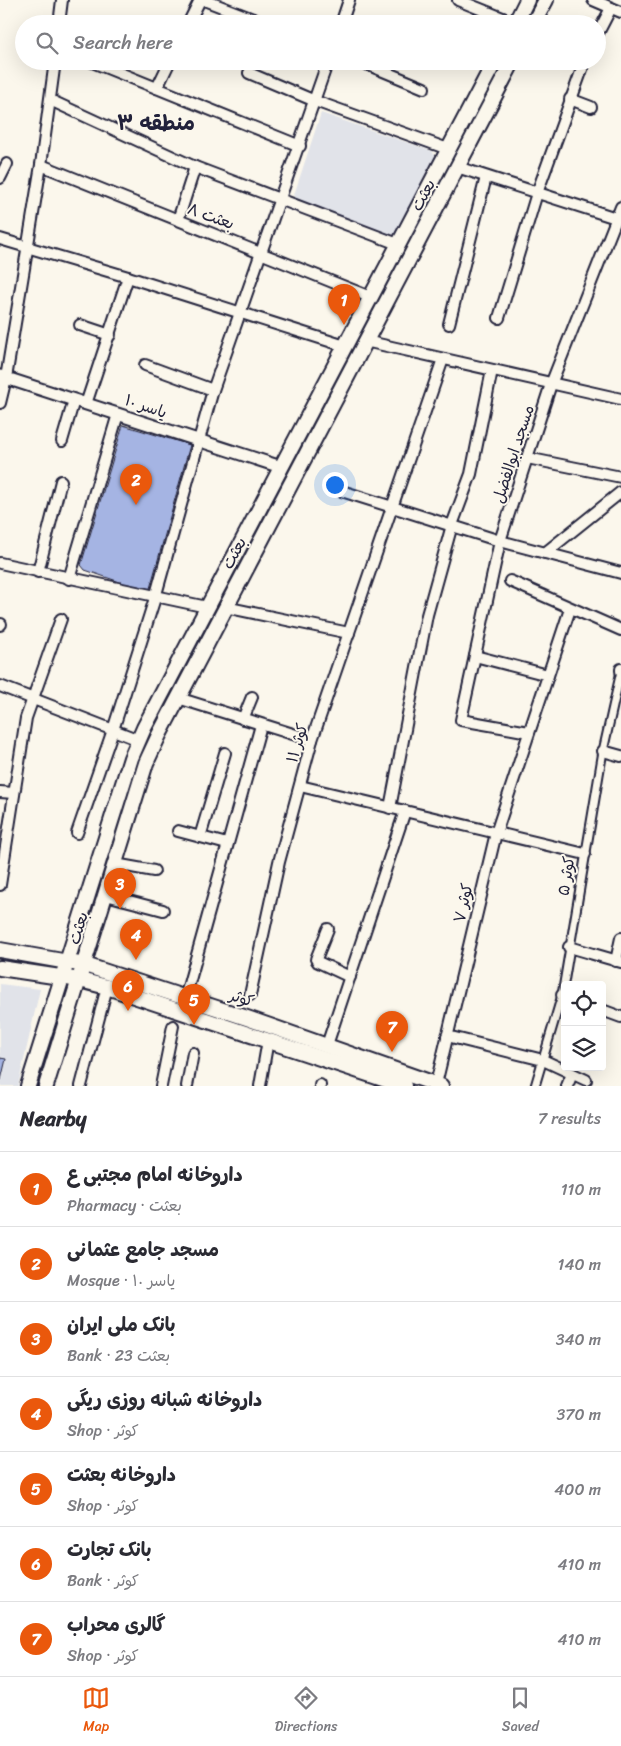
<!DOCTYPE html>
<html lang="en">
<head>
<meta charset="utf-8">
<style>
  body { margin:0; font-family:Sriracha,"Playpen Sans Arabic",sans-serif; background:#f7f7f7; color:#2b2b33 }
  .controls { position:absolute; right:15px; bottom:15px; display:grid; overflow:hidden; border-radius:5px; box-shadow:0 5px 20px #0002 }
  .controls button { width:45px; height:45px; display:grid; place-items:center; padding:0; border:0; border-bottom:1px solid #e1e1e2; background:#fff; color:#2b2b33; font:25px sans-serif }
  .you { position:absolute; left:334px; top:484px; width:18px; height:18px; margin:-12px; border:4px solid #fff; border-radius:50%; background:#1a73e8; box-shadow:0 0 0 8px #1a73e833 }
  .badge { display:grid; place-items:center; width:32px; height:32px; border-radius:50%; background:#ea580c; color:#fff; font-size:16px; font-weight:700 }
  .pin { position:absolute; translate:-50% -41px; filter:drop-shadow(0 1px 2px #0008) }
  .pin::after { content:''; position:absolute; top:26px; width:18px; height:15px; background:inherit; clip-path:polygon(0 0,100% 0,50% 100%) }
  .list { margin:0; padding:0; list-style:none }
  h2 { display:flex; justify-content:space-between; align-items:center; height:65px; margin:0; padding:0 20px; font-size:21px }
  h2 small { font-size:16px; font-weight:400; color:#7c7c81 }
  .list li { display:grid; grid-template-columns:32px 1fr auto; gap:15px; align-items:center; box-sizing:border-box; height:75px; padding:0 20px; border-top:1px solid #e1e1e2 }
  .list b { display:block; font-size:19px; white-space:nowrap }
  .list p { margin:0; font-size:16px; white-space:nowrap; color:#7c7c81 }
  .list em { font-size:16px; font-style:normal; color:#7c7c81 }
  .icon { flex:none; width:28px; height:28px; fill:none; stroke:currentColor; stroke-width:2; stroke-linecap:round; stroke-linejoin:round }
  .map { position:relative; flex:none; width:621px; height:1086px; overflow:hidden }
  .search { position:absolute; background:#fff; box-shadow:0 5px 20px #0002; left:15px; right:15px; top:15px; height:55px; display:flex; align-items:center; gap:12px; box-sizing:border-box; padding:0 18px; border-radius:28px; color:#7c7c81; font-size:19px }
  .sheet { height:590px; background:#fff }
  nav { display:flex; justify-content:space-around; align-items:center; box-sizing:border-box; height:70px; border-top:1px solid #e1e1e2; background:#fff; font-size:14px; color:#7c7c81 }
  nav a { display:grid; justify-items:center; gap:2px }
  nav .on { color:#ea580c }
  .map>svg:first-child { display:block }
</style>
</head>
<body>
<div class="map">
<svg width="621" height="1086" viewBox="0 0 621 1086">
  <rect width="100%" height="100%" fill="#fbf7ec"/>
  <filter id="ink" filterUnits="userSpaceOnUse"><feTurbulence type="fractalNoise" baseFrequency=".02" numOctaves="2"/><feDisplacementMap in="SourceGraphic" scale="10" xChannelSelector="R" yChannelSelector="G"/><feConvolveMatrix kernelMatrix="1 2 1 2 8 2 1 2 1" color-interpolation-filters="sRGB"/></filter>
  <g filter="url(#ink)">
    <g fill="#e1e3e9">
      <polygon points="321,113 432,151 435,156 394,235 293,198"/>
      <polygon points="0,984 40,989 18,1086 0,1086"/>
    </g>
    <g fill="#a5b4e3" stroke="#22223b">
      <polygon points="123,425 190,445 149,592 85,570 81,565"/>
      <polygon points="0,1058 6,1059 1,1080 0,1080"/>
    </g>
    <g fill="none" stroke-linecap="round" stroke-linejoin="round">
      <defs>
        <polyline id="pedestrian" points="535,1086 562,995 603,751 621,671"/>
        <g id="minor">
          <polyline points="204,0 266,24"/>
          <polyline points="458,0 515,23"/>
          <polyline points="593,0 621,12"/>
          <polyline points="59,24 62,0"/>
          <polyline points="188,24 200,0"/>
          <polyline points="341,24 349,0"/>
          <polyline points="597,35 611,8"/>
          <polyline points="90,61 300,146"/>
          <polyline points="359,61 424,88"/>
          <polyline points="249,73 315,101 448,149"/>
          <polyline points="157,88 170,61"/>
          <polyline points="570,99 591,107"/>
          <polyline points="50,100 195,167 398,244"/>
          <polyline points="41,165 370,297"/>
          <polyline points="457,167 616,218"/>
          <polyline points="0,178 7,164"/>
          <polyline points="178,220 195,167"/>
          <polyline points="0,239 128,277 345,346"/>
          <polyline points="499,318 537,193 585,61"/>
          <polyline points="449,324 486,177"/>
          <polyline points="80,325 110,335"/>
          <polyline points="365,341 621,399"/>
          <polyline points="145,365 213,390"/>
          <polyline points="0,403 6,378 41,165 55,61"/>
          <polyline points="86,404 128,277"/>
          <polyline points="62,441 74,400"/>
          <polyline points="527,458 621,477"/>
          <polyline points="329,487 500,541 621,573"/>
          <polyline points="545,553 621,492"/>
          <polyline points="0,563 207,607"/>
          <polyline points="38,572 61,481"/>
          <polyline points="69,579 118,414"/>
          <polyline points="510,581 621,630"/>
          <polyline points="225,607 349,633"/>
          <polyline points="0,625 1,624"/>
          <polyline points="475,656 548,675"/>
          <polyline points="621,669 621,671"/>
          <polyline points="0,686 139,740"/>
          <polyline points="178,698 312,740"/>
          <polyline points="243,719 252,697"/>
          <polyline points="529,732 461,720 500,541 551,384 621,207"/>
          <polyline points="603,751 621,756"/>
          <polyline points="300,786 585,854"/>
          <polyline points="0,792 14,793"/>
          <polyline points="390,808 427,615 452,525 471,474 492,370"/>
          <polyline points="178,831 227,844"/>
          <polyline points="77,833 113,730 155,598 213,390 328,61"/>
          <polyline points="200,837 225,753"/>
          <polyline points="115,864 154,871"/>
          <polyline points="0,885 26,718 61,619"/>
          <polyline points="106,895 163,910"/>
          <polyline points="328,929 316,959 318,962 350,977"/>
          <polyline points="569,947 621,962"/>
          <polyline points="616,961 621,938"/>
          <polyline points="250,995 279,862 312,740 443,359"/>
          <polyline points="562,995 565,996"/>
          <polyline points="185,998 261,725"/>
          <polyline points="602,1010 621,1017"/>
          <polyline points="447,1036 543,1060 586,1080"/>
          <polyline points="327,1045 405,811"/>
          <polyline points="436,1084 496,833 570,609"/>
          <polyline points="81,1086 107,987"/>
          <polyline points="161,1086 173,1026"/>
          <polyline points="187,1086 193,1053"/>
          <polyline points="260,1086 268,1040"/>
          <polyline points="320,1086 320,1085"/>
          <polyline points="567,1086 572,1074"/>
        </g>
        <polyline id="tertiary" points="0,376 281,467"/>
        <g id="secondary">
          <polyline points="515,24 527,0"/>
          <polyline points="533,24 546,0"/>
          <polyline points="0,950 85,965 247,1018 441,1086"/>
          <polyline points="0,968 80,980 107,987 404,1086"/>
          <polyline points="28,1086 131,758 144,728 495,61"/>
          <polyline points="46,1086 146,763 159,735 513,61"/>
        </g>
      </defs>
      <use href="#pedestrian" stroke="#22223b" stroke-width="11"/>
      <use href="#minor" stroke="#22223b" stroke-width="14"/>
      <use href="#tertiary" stroke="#22223b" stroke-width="15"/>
      <use href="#secondary" stroke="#22223b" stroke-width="18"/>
      <use href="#pedestrian" stroke="#fbf7ec" stroke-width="7"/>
      <use href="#minor" stroke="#fbf7ec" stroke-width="10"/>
      <use href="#tertiary" stroke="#fbf7ec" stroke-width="11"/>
      <use href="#secondary" stroke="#fbf7ec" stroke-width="14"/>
    </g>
  </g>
  <g text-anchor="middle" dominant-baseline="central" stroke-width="4" stroke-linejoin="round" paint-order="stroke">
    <g font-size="16" fill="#22223b" stroke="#fbf7ec">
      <text transform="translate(423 195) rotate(-62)">بعثت</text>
      <text transform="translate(211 216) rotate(20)">بعثت ۸</text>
      <text transform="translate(146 406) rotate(19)">یاسر ۱۰</text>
      <text transform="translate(513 454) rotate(-72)">مسجد ابوالفضل</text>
      <text transform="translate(234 553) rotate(-62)">بعثت</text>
      <text transform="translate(297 743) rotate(-73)">کوثر ۱۱</text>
      <text transform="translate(566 876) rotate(-81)">کوثر ۵</text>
      <text transform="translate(463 903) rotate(-77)">کوثر ۷</text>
      <text transform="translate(78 928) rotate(-73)">بعثت</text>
      <text transform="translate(242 998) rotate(18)">کوثر</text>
    </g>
    <g font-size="21" font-weight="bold" fill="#22223b" stroke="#fbf7ec">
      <text x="156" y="123">منطقه ۳</text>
    </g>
  </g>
</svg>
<div class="controls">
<button><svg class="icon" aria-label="locate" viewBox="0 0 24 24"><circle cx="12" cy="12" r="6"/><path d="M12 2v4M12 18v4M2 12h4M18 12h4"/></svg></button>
<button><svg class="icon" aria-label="layers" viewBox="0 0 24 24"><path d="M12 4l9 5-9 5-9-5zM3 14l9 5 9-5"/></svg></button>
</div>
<div class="you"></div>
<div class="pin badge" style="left:344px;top:325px">1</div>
<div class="pin badge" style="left:136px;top:505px">2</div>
<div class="pin badge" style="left:120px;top:909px">3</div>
<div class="pin badge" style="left:136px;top:960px">4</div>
<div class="pin badge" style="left:194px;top:1025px">5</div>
<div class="pin badge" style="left:128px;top:1011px">6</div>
<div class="pin badge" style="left:392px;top:1052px">7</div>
<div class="search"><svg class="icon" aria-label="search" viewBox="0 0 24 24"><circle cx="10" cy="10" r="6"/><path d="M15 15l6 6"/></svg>Search here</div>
</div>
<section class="sheet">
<h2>Nearby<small>7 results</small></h2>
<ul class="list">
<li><span class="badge">1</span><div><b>داروخانه امام مجتبی ع</b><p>Pharmacy · بعثت</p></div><em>110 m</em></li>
<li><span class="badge">2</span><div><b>مسجد جامع عثمانی</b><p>Mosque · یاسر ۱۰</p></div><em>140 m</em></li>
<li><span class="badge">3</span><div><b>بانک ملی ایران</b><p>Bank · بعثت 23</p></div><em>340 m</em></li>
<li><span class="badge">4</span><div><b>داروخانه شبانه روزی ریگی</b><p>Shop · کوثر</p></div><em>370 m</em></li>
<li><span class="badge">5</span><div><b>داروخانه بعثت</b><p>Shop · کوثر</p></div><em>400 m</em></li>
<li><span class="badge">6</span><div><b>بانک تجارت</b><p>Bank · کوثر</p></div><em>410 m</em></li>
<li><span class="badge">7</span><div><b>گالری محراب</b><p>Shop · کوثر</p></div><em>410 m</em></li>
</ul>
</section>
<nav>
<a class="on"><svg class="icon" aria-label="map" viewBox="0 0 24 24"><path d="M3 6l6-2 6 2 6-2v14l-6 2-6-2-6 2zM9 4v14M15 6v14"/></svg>Map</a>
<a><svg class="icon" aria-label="directions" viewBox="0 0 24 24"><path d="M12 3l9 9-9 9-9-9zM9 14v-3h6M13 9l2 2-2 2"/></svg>Directions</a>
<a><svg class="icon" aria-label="saved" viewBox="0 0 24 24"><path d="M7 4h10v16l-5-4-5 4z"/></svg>Saved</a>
</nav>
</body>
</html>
